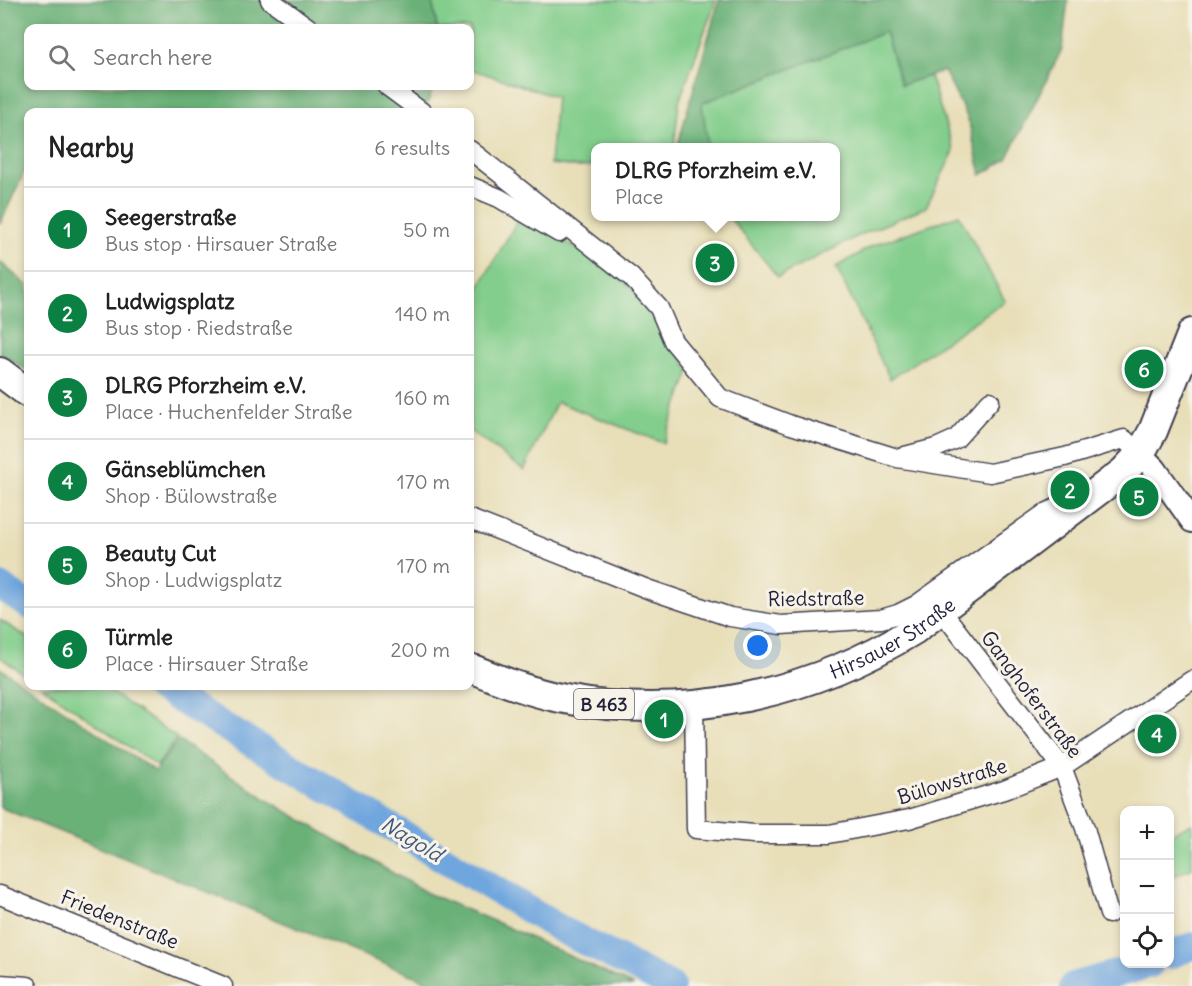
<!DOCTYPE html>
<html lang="en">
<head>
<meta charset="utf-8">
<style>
  body { margin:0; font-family:Delius,sans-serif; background:#f2f2f2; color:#222 }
  .controls { position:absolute; right:18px; bottom:18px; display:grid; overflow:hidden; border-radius:12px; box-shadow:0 3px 9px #0003 }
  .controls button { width:54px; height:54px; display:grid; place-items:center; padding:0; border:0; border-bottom:2px solid #e0e0e0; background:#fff; color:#222; font:30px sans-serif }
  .you { position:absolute; left:758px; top:646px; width:21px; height:21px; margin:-15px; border:4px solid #fff; border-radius:50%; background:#1a73e8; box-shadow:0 0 0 9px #1a73e833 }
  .badge { display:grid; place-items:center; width:39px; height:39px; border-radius:50%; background:#0b8043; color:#fff; font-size:20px; font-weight:700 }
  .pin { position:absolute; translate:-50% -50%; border:3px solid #fff; box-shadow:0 2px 6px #0006 }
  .popup { position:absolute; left:591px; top:143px; width:249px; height:78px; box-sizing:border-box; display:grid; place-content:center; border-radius:12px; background:#fff; filter:drop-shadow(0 2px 4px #0005); font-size:20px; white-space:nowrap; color:#767676 }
  .popup b { font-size:22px; color:#222 }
  .popup::after { content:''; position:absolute; left:50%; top:100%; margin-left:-12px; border:12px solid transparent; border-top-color:#fff }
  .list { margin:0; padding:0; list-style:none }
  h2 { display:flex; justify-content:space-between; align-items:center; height:78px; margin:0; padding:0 24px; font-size:26px }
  h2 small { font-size:20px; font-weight:400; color:#767676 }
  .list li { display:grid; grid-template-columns:39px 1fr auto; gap:18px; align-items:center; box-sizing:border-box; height:84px; padding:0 24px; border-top:2px solid #e0e0e0 }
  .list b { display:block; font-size:22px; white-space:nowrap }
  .list p { margin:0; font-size:20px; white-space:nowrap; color:#767676 }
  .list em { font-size:20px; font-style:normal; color:#767676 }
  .icon { flex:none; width:33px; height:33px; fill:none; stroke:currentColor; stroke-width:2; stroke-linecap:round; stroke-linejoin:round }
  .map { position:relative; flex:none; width:1192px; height:986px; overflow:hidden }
  .search { position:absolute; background:#fff; box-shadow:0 3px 9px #0003; left:24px; top:24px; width:450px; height:66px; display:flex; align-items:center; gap:15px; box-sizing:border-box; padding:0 21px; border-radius:12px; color:#767676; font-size:22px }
  .panel { position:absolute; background:#fff; box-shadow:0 3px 9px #0003; left:24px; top:108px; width:450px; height:582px; border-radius:12px }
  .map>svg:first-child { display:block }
</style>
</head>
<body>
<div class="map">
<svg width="1192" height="986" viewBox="0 0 1192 986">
  <rect width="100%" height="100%" fill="#f7f3e8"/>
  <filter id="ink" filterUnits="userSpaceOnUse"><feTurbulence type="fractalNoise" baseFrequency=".0167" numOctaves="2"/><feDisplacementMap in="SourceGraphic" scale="12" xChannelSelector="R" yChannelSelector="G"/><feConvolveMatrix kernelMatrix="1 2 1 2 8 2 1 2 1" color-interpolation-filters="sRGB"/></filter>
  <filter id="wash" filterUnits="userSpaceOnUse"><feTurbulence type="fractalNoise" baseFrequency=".008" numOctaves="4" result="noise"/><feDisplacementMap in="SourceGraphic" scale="24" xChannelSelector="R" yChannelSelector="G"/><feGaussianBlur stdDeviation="1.35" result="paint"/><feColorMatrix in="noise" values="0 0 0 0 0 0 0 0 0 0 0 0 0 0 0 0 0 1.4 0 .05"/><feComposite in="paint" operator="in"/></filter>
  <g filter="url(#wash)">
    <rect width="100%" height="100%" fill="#e8dfb9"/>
    <g fill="#83ce8c" stroke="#527864" stroke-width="1.5">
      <polygon points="432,0 716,0 679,102 674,147 595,148 595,166 579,167 550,164 556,97 470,69 470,28 437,28"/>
      <polygon points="885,32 901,84 930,76 954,151 926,207 858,236 778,277 729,217 835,216 835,148 708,147 701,103"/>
      <polygon points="959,215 1005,301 890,379 836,267 874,245"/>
      <polygon points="520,216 606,265 638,294 690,371 663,443 557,402 524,470 470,431 470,303"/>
      <polygon points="0,620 28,638 28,677 0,657"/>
      <polygon points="41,686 102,686 177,738 157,766"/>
      <polygon points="1192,823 1192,868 1174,876 1170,866 1170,834"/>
    </g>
    <g fill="#6ab178" stroke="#466a5a" stroke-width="1.5">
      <polygon points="0,0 432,0 437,28 28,28 28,86 434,86 426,107 412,112 28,112 28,164 0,224"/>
      <polygon points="719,0 1068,0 1062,49 1007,159 981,175 968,119 944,71 901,85 885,32 702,103 708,147 677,147"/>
      <polygon points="0,262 28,286 28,371 0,353"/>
      <polygon points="0,668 155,771 178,740 269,801 427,893 505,926 634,986 439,986 4,809 0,807"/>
    </g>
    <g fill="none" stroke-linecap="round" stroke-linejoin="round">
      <g stroke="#70a6de" stroke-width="28">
        <polyline points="0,586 28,605"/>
        <polyline points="157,686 562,930 671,986"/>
        <polyline points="1170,955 1192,946"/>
        <polyline points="1073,986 1150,964"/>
      </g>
    </g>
  </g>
  <g filter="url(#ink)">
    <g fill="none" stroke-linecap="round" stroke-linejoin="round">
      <defs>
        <g id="minor">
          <polyline points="270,0 309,28"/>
          <polyline points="387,86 422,112"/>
          <polyline points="470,150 631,277 659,308 673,341 720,398 791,425 897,458 990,473 1065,457 1124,439 1140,454"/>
          <polyline points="470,186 499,198 559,233"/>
          <polyline points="905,456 936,448 956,439 990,401"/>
          <polyline points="470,519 650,590 730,617 781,625 881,619 898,614 916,605 1044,514 1058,507 1069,507"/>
          <polyline points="941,610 1062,767 1085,828 1109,914"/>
          <polyline points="694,705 696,829 754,834 829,834 909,819 1004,790 1062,767 1192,680"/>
          <polyline points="0,895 223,986"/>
          <polyline points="0,984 28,986"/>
        </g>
        <polyline id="tertiary" points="1140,454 1155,469 1192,521"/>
        <g id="primary">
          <polyline points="0,372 28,393"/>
          <path id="s1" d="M470 668C500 680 532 693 565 699 685 722 811 694 914 630L1123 472 1140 454 1153 431 1192 333"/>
        </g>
      </defs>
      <use href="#minor" stroke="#403e4e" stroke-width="21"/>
      <use href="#tertiary" stroke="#403e4e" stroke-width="26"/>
      <use href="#primary" stroke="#403e4e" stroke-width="32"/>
      <use href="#minor" stroke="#fff" stroke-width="18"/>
      <use href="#tertiary" stroke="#fff" stroke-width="22"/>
      <use href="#primary" stroke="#fff" stroke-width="28"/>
    </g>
  </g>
  <g text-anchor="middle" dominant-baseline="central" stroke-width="6" stroke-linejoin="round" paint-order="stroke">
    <rect fill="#f7f3e8" stroke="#62616f" stroke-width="1.5" x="574" y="689" width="60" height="30" rx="4.5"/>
    <g font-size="18" font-weight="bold" fill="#22223b">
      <text x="604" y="704">B 463</text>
    </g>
    <g font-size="20" fill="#22223b" stroke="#f7f3e8">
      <text transform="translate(816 598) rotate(-1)">Riedstraße</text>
      <text stroke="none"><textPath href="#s1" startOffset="441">Hirsauer Straße</textPath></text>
      <text transform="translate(1032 694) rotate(53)">Ganghoferstraße</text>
      <text transform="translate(952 781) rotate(-17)">Bülowstraße</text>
      <text transform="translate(120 919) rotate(22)">Friedenstraße</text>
    </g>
    <g font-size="21" font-style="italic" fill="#41577c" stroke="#f7f3e8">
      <text transform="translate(412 839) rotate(31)">Nagold</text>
    </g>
  </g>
</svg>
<div class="controls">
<button>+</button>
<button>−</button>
<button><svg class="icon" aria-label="locate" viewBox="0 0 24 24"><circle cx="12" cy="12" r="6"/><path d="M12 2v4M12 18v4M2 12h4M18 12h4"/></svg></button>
</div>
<div class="you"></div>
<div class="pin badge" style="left:664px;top:719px">1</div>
<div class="pin badge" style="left:1070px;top:490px">2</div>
<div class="pin badge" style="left:715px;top:263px">3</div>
<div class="popup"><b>DLRG Pforzheim e.V.</b>Place</div>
<div class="pin badge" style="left:1157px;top:734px">4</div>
<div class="pin badge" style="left:1139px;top:497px">5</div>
<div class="pin badge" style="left:1144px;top:369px">6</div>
<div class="search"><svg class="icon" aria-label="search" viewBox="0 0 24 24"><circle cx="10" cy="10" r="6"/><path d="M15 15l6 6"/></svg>Search here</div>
<section class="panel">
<h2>Nearby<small>6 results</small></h2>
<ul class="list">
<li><span class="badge">1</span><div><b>Seegerstraße</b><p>Bus stop · Hirsauer Straße</p></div><em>50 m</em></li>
<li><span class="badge">2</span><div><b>Ludwigsplatz</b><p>Bus stop · Riedstraße</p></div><em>140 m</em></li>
<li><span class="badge">3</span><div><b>DLRG Pforzheim e.V.</b><p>Place · Huchenfelder Straße</p></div><em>160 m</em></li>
<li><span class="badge">4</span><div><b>Gänseblümchen</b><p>Shop · Bülowstraße</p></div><em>170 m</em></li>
<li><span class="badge">5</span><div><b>Beauty Cut</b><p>Shop · Ludwigsplatz</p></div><em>170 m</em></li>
<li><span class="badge">6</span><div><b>Türmle</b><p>Place · Hirsauer Straße</p></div><em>200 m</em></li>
</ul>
</section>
</div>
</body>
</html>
